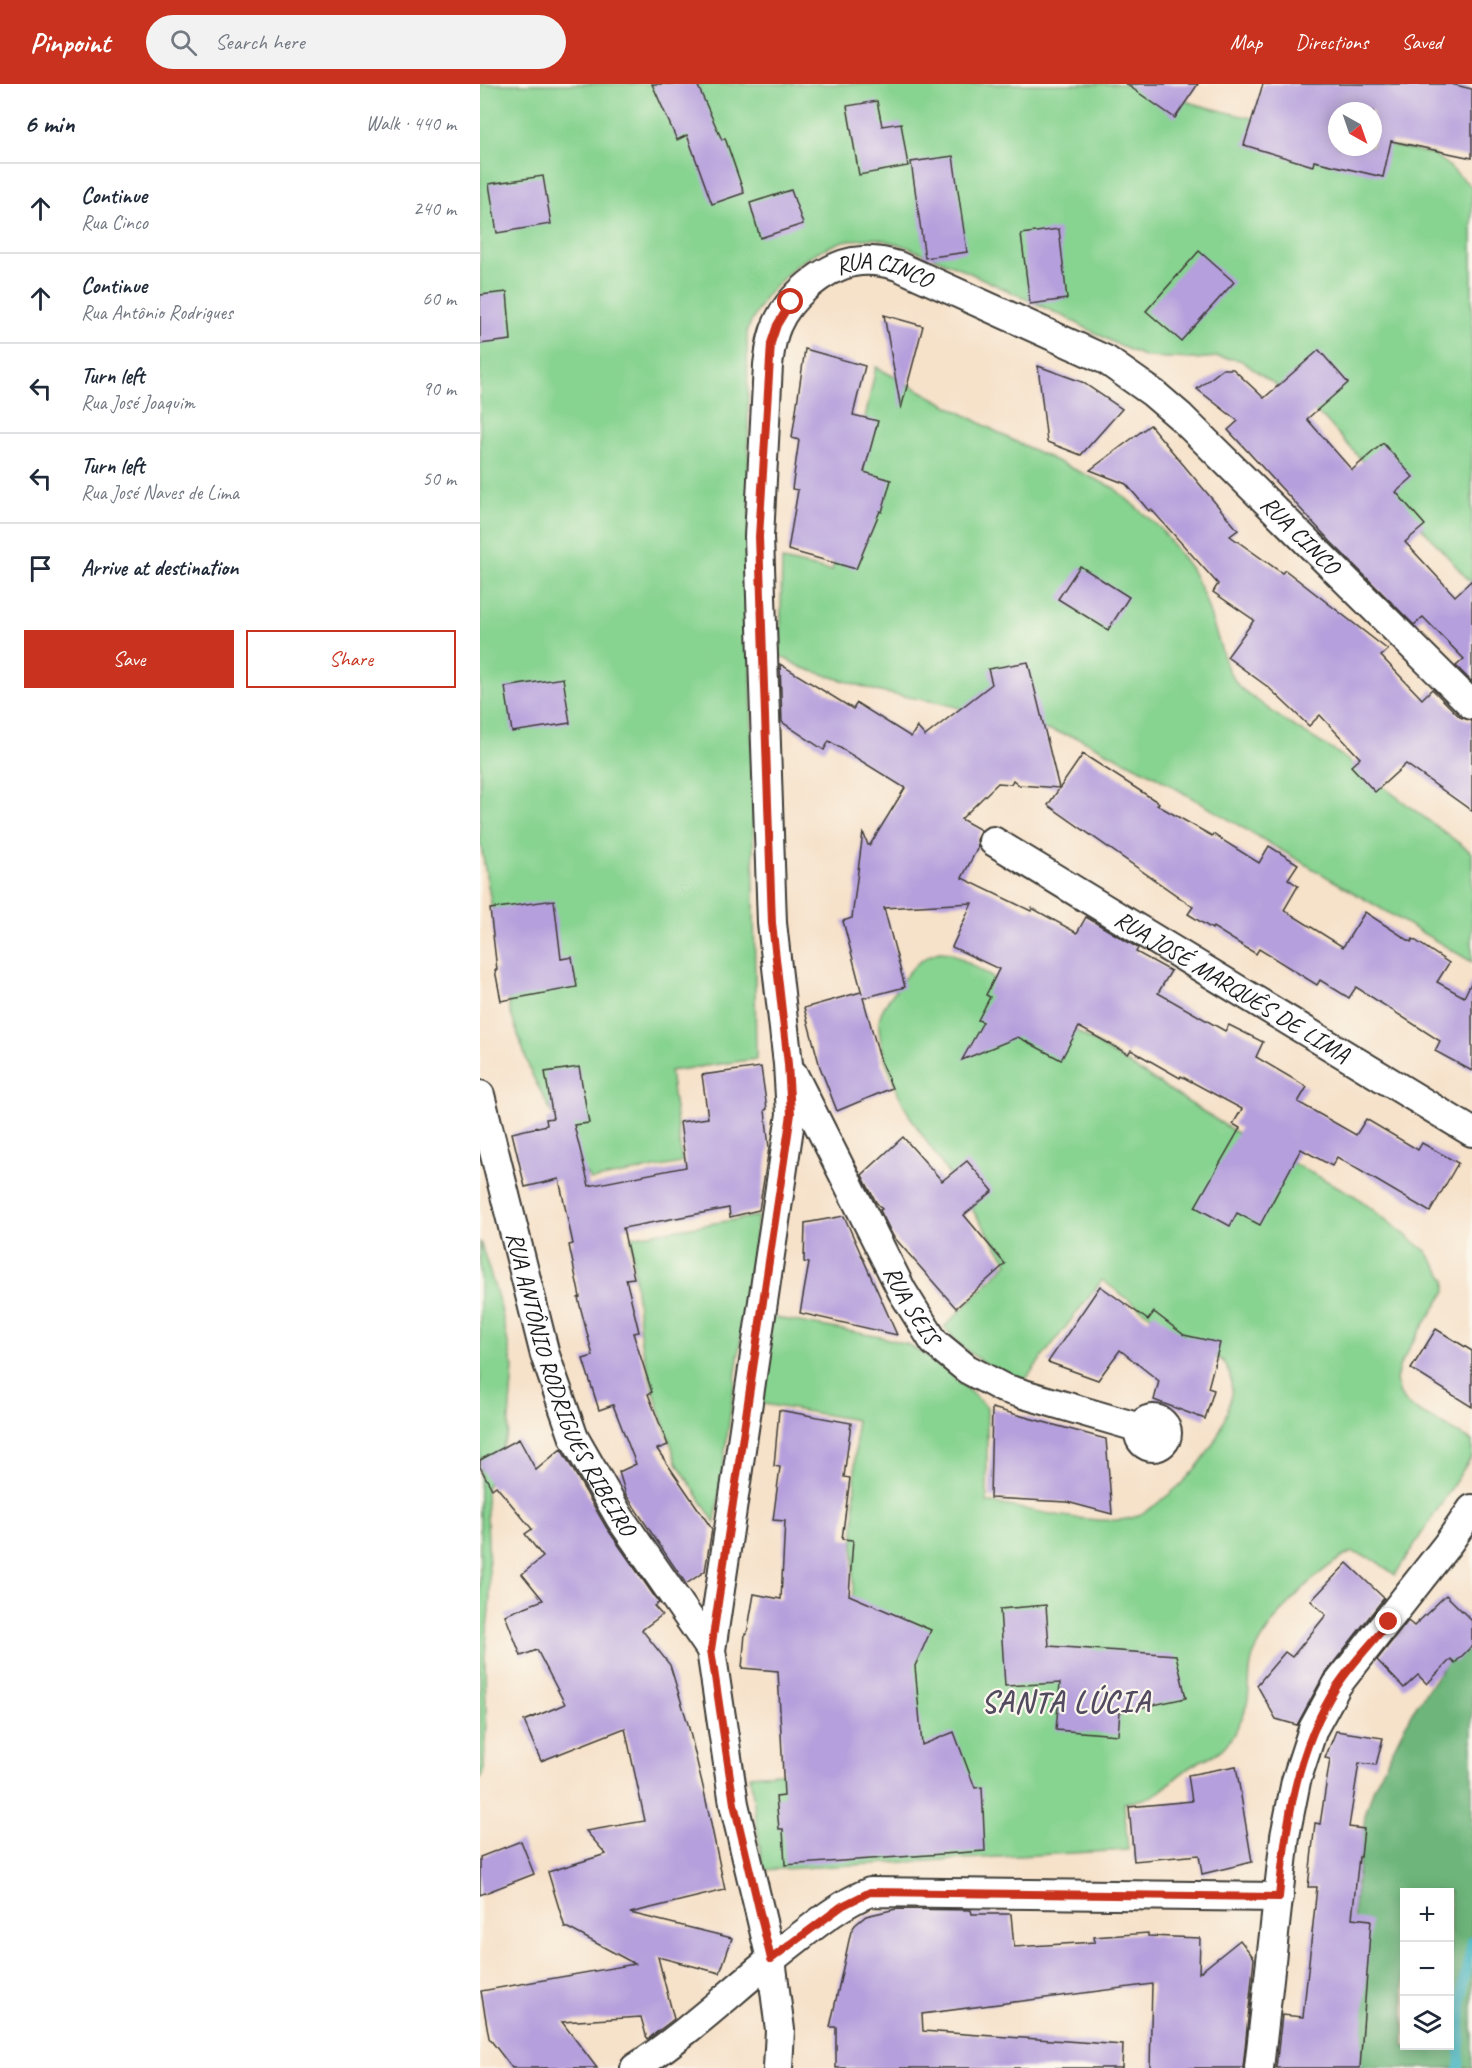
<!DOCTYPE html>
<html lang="en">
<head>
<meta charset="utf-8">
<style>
  body { margin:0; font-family:Caveat,sans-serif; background:#f2f2f3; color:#1f2937 }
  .controls { position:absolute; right:18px; bottom:18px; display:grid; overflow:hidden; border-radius:0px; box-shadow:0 3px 15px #0003 }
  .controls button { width:54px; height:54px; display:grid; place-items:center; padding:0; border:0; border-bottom:2px solid #e0e1e3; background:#fff; color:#1f2937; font:30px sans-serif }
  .compass { position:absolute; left:848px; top:18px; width:54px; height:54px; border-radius:50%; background:#fff; box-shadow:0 3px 15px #0003; rotate:140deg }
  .stop { position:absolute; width:18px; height:18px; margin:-14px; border:4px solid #c8321e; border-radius:50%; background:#fff }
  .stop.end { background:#c8321e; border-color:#fff; box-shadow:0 2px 6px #0008 }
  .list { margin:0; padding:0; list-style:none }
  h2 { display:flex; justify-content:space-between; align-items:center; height:78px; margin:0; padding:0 24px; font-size:26px }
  h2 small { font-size:20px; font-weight:400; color:#747a83 }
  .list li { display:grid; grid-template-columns:39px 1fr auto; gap:18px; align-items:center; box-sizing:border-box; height:90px; padding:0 24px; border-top:2px solid #e0e1e3 }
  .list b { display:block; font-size:22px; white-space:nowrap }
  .list p { margin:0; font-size:20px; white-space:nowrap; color:#747a83 }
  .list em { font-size:20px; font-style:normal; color:#747a83 }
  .actions { display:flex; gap:12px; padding:18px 24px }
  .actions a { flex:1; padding:14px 0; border:2px solid #c8321e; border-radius:0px; text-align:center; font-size:21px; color:#c8321e }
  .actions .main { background:#c8321e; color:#fff }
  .icon { flex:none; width:33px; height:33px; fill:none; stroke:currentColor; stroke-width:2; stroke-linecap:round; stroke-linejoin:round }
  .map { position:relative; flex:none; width:992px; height:1984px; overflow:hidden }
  header { display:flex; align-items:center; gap:36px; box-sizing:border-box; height:84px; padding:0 30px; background:#c8321e; color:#fff }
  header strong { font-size:28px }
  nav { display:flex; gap:33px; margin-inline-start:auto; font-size:21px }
  .search { width:420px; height:54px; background:#f2f2f3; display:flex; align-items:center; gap:15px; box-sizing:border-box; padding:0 21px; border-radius:33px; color:#747a83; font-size:22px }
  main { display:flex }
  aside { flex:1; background:#fff }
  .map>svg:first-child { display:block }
</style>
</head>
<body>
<header>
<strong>Pinpoint</strong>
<div class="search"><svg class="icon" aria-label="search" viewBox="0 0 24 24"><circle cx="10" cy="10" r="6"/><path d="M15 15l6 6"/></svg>Search here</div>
<nav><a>Map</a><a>Directions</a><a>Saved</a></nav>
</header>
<main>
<aside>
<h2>6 min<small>Walk · 440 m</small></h2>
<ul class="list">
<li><svg class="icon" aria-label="ahead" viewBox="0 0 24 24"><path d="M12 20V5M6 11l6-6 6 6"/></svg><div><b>Continue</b><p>Rua Cinco</p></div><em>240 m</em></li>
<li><svg class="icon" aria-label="ahead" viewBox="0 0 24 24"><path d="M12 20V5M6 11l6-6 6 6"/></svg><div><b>Continue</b><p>Rua Antônio Rodrigues</p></div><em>60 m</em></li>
<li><svg class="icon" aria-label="left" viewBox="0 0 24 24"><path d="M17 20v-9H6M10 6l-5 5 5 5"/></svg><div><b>Turn left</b><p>Rua José Joaquim</p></div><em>90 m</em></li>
<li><svg class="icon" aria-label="left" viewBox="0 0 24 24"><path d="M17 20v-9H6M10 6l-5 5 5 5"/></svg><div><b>Turn left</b><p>Rua José Naves de Lima</p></div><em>50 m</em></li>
<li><svg class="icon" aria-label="arrive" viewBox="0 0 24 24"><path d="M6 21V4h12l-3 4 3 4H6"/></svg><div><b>Arrive at destination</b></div></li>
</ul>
<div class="actions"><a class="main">Save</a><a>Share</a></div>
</aside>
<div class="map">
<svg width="992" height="1984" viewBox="0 0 992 1984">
  <rect width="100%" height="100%" fill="#fbf7ec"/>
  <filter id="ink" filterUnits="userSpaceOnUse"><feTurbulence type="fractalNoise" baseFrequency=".0167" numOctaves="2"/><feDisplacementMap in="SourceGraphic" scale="12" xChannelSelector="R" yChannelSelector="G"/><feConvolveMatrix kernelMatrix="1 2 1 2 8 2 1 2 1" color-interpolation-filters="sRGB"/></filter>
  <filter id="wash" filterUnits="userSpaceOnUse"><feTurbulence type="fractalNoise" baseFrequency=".008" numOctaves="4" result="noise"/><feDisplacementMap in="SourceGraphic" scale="24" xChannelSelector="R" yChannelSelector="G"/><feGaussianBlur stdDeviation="1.35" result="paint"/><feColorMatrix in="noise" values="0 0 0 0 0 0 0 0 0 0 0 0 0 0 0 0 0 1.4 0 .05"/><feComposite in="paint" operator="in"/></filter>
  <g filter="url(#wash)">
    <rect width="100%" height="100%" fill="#f6e1c9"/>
    <g fill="#87d390" stroke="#527856" stroke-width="1.5">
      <path d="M0 0H651C718 24 787 38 857 51V63H893V59L953 70 965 79 992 103V500L845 335 760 276 738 273 715 275 666 273 640 262 587 234 477 183 422 161 395 154 363 157 339 167 316 181 285 213 267 246 276 975 190 987 202 1079 111 1096 97 1077 51 989 30 927 0 756Z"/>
      <polygon points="396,283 530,355 634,404 680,444 711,485 724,512 748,586 759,603 805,637 858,669 992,769 992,878 673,691 599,654 456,618 400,608 323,584 300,572 302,476 352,487"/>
      <path d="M459 868 471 869 507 890 760 1051 875 1112 946 1167 966 1196V1207L936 1253 919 1283 916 1296 920 1311 929 1322 992 1357V1372L915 1491 893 1475 872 1468C836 1486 791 1533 774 1570 766 1588 772 1606 766 1624 761 1637 753 1654 743 1664 735 1672 725 1674 715 1680 702 1687 691 1699 679 1708 669 1715 656 1717 644 1719L648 1766 283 1786 270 1691 367 1684 373 1504 376 1336 277 1319 292 1233 401 1253 427 1260 458 1279 507 1323V1418C543 1424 619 1443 651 1434 666 1430 689 1411 700 1401 718 1383 733 1365 742 1342 750 1321 758 1297 743 1277L666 1229 622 1196 545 1296C511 1286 486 1270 464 1243L528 1179 431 1034C418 1012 394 957 400 932 403 921 414 909 420 900 431 884 440 874 459 868Z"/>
      <polygon points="278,1132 235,1439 197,1379 176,1315 161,1259 151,1153"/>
      <polygon points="0,1157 20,1220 33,1284 28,1349 6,1405 10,1513 5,1574 6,1632 4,1688 0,1697"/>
    </g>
    <path fill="#6db57a" stroke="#44684b" stroke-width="1.5" fill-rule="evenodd" d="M992 1542V1984H866L874 1823 885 1731 894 1703 932 1628ZM924 1808H970V1962H924Z"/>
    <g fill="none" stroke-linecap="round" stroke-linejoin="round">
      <polyline stroke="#48b7c1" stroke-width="10" points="979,1984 983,1900 992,1857"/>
    </g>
    <g id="blocks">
      <g fill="#b59fdc" fill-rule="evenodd">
        <polygon points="172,0 217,0 242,56 245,54 264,109 232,120 207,51 197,56"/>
        <polygon points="646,0 718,0 695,34"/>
        <path d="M783 0H971L992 5V74L911 57 903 93 834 77 833 82 764 61ZM857 27H893V63H857Z"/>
        <polygon points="397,17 402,42 421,39 428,82 379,91 367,22"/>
        <polygon points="473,72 487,168 445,174 431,78"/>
        <polygon points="63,92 71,140 17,149 9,100"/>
        <polygon points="311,106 323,140 280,154 270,119"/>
        <polygon points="579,145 587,215 550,220 541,150"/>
        <polygon points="719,167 754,198 701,257 666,227"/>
        <polygon points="27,208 31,256 0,260 0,211"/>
        <polygon points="404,231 443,242 421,325"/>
        <polygon points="325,265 385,282 373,331 398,337 384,388 411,396 402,428 400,427 376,485 308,466 318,406 312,405 319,356 312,354"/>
        <polygon points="839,266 868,299 827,335 872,386 903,359 933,393 916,408 945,441 925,458 975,512 992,496 992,598 976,582 984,575 943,533 934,541 851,458 748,346 758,337 717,305 743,285 753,285 784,314"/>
        <polygon points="558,282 602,298 642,325 601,371 567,358"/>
        <polygon points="670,341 758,446 750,452 802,489 805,486 908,566 901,572 942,615 952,605 980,633 992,637 992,727 926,680 895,708 871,682 880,674 840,631 829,642 788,603 747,573 774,536 733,508 738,500 671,425 669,427 646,400 610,386"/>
        <polygon points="600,482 649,513 628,546 578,515"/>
        <polygon points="548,578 579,704 539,701 533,696 531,700 518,699 481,735 501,746 497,756 498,763 482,794 551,827 552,824 597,849 606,833 658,864 656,868 691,887 678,909 745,947 749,941 783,958 776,973 827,1003 818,1018 876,1051 886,1035 938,1066 942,1059 978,1079 950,1128 857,1073 852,1082 821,1065 780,1141 757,1129 750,1142 715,1123 760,1044 753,1040 762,1025 701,992 700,994 651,966 648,970 599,943 581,976 538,953 482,976 503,938 498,936 510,913 506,911 519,885 472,863 492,819 404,824 425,903 383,914 401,978 412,1004 357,1027 340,983 324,924 381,908 382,910 363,837 372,834 383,748 388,761 390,761 425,704 349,657 344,666 302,638 300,580 373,625 377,619 431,653 437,643 445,652 512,600 508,585"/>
        <polygon points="83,594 90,639 32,648 25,603"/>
        <polygon points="603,670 679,719 677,721 732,752 733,750 779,779 789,762 818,780 808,795 818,802 804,826 863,863 885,828 931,858 933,855 969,879 957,898 984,913 992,897 992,987 955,967 960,957 876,903 869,914 840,896 837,901 779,865 776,870 733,843 732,845 708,830 713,823 568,721"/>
        <polygon points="74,816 81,875 92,873 97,903 21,917 15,886 17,886 10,825"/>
        <polygon points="99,983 109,1039 94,1041 109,1102 206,1083 200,1038 228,1034 222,991 281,983 287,1025 285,1026 289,1064 279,1126 250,1133 249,1124 143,1144 154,1194 146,1195 159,1248 153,1249 172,1308 168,1310 188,1361 177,1365 232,1445 225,1487 206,1500 146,1411 139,1388 156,1380 133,1321 119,1326 103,1275 113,1272 98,1214 100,1213 89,1161 93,1160 79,1095 45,1103 32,1049 67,1041 66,1035 73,1034 65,988"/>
        <polygon points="423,1053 462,1097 487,1077 513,1107 484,1131 525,1180 476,1224 413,1152 400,1126 402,1125 396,1118 382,1091"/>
        <polygon points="364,1132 417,1251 320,1229 329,1179 324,1178 325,1139"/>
        <polygon points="620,1202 668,1236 674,1228 704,1251 740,1259 728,1304 734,1306 725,1335 674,1316 679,1297 640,1266 618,1296 568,1278"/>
        <polygon points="956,1245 992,1267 992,1323 931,1285"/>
        <polygon points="512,1324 626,1355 632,1430 587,1418 510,1414"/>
        <polygon points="299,1326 371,1339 364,1393 370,1394 362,1455 373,1456 369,1511 451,1546 435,1582 442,1661 474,1648 495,1704 502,1703 505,1767 305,1781 303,1745 299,1745 296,1713 304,1712 298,1587 262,1584 265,1550 267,1550 274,1510 301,1515 305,1437 293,1436 300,1383 294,1382"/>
        <polygon points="39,1355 56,1386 81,1365 126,1443 179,1519 174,1522 182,1531 162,1546 190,1581 208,1640 224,1707 245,1806 150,1829 252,1854 240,1889 178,1873 194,1935 169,1954 167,1955 161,1933 82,1938 117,1984 32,1984 9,1954 1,1907 155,1880 88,1844 85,1844 68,1788 126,1770 106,1747 165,1737 145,1644 61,1677 44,1637 85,1620 57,1566 41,1572 25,1531 63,1516 42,1490 63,1473 45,1450 52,1445 16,1402 12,1405 0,1383 0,1376"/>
        <polygon points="867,1479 904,1514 844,1591 817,1641 796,1635 777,1601 805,1568 812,1573 846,1531 831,1517"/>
        <polygon points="966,1511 992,1537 992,1562 975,1579 971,1575 947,1600 938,1591 924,1604 897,1576 928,1537 934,1542"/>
        <polygon points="566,1521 569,1562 696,1571 706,1614 640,1628 638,1651 576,1646 580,1599 525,1602 520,1525"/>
        <polygon points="856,1647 903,1654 896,1681 879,1679 869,1743 884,1745 881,1773 879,1773 872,1834 891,1836 880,1984 796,1984 802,1931 823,1933 837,1803 828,1803 835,1739 840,1740 850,1675 845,1674"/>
        <polygon points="756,1682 772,1778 722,1790 719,1771 654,1777 649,1723 712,1717 708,1691"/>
        <polygon points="41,1757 54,1790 0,1811 0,1773"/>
        <polygon points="416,1825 491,1826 492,1830 531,1830 534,1863 615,1858 614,1853 668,1849 668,1852 720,1854 719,1889 760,1856 774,1874 763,1984 670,1984 672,1900 442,1930 443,1947 643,1961 642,1984 356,1984 356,1943 350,1943 371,1847 375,1841 386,1832"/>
      </g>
    </g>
  </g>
  <g filter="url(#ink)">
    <use href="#blocks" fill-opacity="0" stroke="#3d3a36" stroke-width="1.5"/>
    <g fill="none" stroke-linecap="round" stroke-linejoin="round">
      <defs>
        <g id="minor">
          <path id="s1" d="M513 757 992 1048"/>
          <path id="s2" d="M313 990 422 1207 454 1258 487 1285 523 1304 660 1344"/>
          <path id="s3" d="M0 1011 65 1271 94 1354 140 1434 231 1566"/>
          <circle cx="673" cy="1349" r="14"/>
          <path d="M155 1984C213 1946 262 1897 317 1855 340 1837 363 1819 390 1808L799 1813"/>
          <path id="s4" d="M298 1984 300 1946 291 1875 254 1720 231 1566 311 1030 308 980 292 839 279 453 288 281C290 267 291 254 297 241 309 213 343 184 373 178 389 175 403 177 418 182L626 276 673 309 701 333 992 621"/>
          <polyline points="779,1984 805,1752 816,1697 833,1645 857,1601 967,1461 992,1425"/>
        </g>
      </defs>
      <use href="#minor" stroke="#3d3a36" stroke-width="32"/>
      <use href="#minor" stroke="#fff" stroke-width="28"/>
    </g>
  </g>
  <g fill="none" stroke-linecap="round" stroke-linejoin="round" filter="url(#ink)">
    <path stroke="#c8321e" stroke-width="8" d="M311 218 297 241 291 259 279 453 292 839 308 980 311 1030 231 1566 254 1720 291 1875 362 1822 390 1808 799 1813C806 1739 816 1666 857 1602 872 1579 892 1559 909 1538"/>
  </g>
  <g text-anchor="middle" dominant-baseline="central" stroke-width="4.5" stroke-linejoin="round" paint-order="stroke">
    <g font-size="24" fill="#1c1c1c" stroke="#fbf7ec">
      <text stroke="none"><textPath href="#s4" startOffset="1892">RUA CINCO</textPath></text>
      <text stroke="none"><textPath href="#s4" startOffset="2396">RUA CINCO</textPath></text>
      <text stroke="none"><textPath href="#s1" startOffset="280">RUA JOSÉ MARQUÊS DE LIMA</textPath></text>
      <text stroke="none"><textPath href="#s2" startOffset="260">RUA SEIS</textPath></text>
      <text stroke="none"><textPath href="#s3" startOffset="304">RUA ANTÔNIO RODRIGUES RIBEIRO</textPath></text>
    </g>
    <g font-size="30" font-weight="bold" letter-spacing="1.5" fill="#524a5f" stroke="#fbf7ec">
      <text x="586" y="1618">SANTA LÚCIA</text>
    </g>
  </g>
</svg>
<div class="controls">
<button>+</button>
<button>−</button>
<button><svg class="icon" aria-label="layers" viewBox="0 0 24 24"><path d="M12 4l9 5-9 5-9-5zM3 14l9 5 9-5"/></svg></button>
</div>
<svg class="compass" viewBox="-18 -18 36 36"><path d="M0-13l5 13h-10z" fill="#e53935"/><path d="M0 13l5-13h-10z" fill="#747a83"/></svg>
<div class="stop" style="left:311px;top:218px"></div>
<div class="stop end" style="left:909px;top:1538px"></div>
</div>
</main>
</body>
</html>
